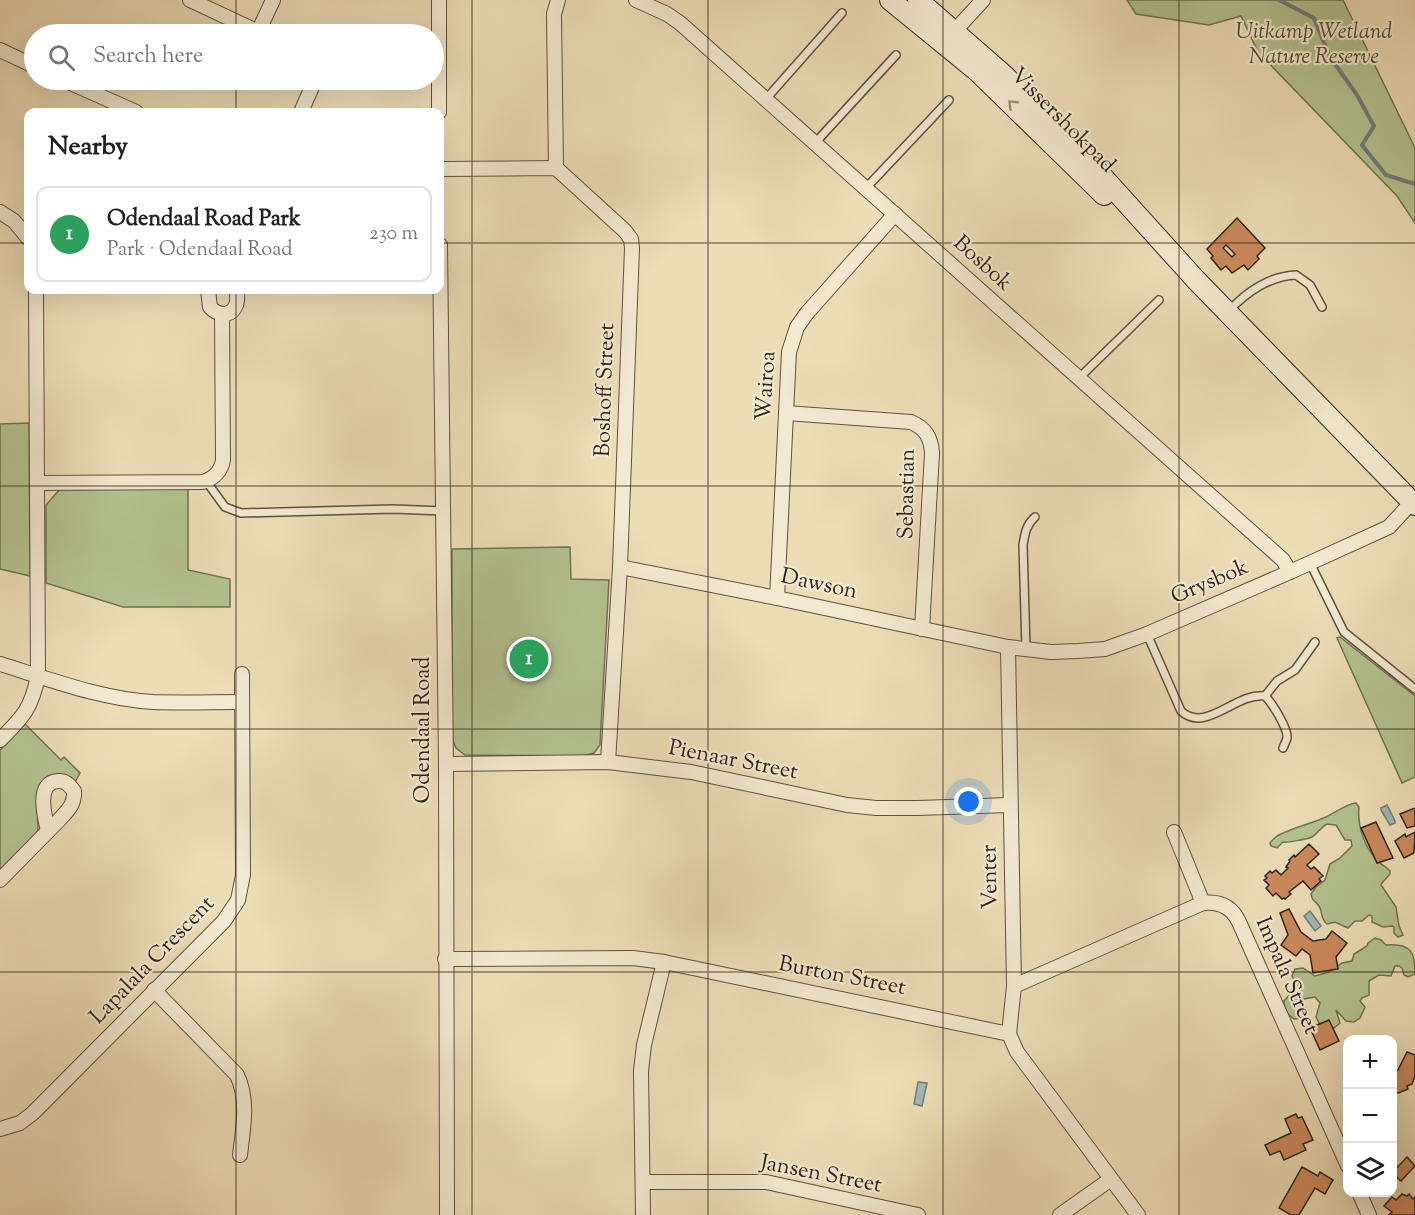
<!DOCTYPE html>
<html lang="en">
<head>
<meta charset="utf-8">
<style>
  body { margin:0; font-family:"Sorts Mill Goudy",serif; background:#f6f6f6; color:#202124 }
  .controls { position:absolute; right:18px; bottom:18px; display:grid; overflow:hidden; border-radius:12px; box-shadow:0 6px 24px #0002 }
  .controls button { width:54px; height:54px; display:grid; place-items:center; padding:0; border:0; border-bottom:2px solid #e0e0e0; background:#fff; color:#202124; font:30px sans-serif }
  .you { position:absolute; left:969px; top:802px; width:21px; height:21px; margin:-15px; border:4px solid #fff; border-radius:50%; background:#1a73e8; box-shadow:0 0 0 9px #1a73e833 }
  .badge { display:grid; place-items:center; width:39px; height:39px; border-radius:50%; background:#8f2418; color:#fff; font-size:20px; font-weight:700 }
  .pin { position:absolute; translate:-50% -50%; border:3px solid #fff; box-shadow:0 2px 6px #0006 }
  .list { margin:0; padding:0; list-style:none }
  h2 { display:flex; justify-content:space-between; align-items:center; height:78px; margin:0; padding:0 24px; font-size:26px }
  h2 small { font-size:20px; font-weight:400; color:#757577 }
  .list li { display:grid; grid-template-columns:39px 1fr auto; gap:18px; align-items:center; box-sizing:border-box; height:96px; margin:0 12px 12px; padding:0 12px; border:2px solid #e0e0e0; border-radius:12px }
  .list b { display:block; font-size:22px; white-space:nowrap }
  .list p { margin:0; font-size:20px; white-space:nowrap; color:#757577 }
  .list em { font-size:20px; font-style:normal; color:#757577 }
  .icon { flex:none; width:33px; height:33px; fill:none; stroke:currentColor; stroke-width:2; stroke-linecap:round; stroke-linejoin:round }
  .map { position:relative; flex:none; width:1415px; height:1215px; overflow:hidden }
  .search { position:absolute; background:#fff; box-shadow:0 6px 24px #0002; left:24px; top:24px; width:420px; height:66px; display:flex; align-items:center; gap:15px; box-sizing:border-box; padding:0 21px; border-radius:33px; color:#757577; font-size:22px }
  .panel { position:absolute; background:#fff; box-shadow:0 6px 24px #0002; left:24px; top:108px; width:420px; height:186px; border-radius:12px }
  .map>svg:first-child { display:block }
</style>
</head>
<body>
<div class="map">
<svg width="1415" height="1215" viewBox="0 0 1415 1215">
  <rect width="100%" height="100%" fill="#ecddb7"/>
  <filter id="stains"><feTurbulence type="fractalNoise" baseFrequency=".00333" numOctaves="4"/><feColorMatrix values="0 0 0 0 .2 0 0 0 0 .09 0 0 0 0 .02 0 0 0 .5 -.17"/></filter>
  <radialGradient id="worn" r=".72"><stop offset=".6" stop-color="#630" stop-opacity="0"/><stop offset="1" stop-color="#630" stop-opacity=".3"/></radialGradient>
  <g fill="#b4c291" stroke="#707354" stroke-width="1.5">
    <polygon points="1127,0 1343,0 1415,148 1415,223 1397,196 1258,52 1241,16 1209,25 1136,14"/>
    <polygon points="29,423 30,576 0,569 0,424"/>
    <polygon points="60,489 188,489 188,570 230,579 230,607 123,607 46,583 46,505"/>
    <polygon points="570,547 571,579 609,580 600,745 594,753 583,756 465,755 456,748 452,738 452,549"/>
    <polygon points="1340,637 1415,696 1415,777 1402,783 1337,638"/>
    <polygon points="25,724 61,760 64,757 80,773 75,782 70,778 37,796 38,831 0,871 0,750"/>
    <path d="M1356 803 1359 807C1357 825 1364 845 1375 858 1379 864 1386 866 1390 871V874L1382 883 1381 885 1396 907 1399 926 1403 935 1398 937 1394 933V927L1392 926 1383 927 1372 922V916L1369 915 1362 921H1355L1348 928 1335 922 1327 924C1320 919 1323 912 1319 906 1315 900 1312 902 1311 894L1316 887 1325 880 1330 864 1340 858 1352 846 1351 840H1345L1336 825 1327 824C1321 827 1317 834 1312 837 1308 839 1286 843 1283 842L1277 848 1271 846 1270 843C1273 839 1273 839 1277 836 1292 828 1310 824 1326 817 1335 813 1346 804 1356 803Z"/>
    <path d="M1375 938 1381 940 1386 945C1412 943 1415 953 1415 974L1408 977 1404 975 1402 968 1399 966H1395L1391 976 1379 975 1369 981V995L1362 998 1360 1001 1365 1007 1360 1018 1354 1022 1346 1021 1336 1010 1340 1023 1334 1028 1319 1023 1316 1017 1320 1003 1315 997 1304 999 1302 1002 1308 1011 1305 1018 1294 1019 1285 1012 1284 1001 1297 986 1292 976 1295 969 1303 968 1315 976 1329 972 1342 963 1352 961 1354 954 1367 946 1368 943Z"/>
  </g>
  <g fill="#9fb8bb" stroke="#717d7a" stroke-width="1.5">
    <polygon points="1387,805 1395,821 1395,823 1390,825 1381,810 1381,808"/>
    <polygon points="1310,911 1321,926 1315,931 1304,916"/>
    <polygon points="918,1082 927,1083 922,1106 914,1104"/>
  </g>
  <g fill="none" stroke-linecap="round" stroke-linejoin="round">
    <polyline stroke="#717d7a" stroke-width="4" points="1279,0 1314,18 1330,57 1357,95 1374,126 1362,145 1386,175 1415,184"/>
  </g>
  <g fill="#cb8a5e" stroke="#2d2418" stroke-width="1.5" fill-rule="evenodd">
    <path d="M1237 218 1265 248 1257 256 1259 259 1248 270 1244 265 1232 273 1226 266 1221 270 1211 258 1213 256 1207 249ZM1226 245 1235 254 1232 257 1223 248Z"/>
    <polygon points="1415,808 1415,826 1407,828 1400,814"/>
    <polygon points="1376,822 1393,858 1377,863 1361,828"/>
    <polygon points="1415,832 1414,853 1404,858 1395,841 1405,834 1406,837"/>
    <polygon points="1309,844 1319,854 1307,865 1311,869 1314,867 1323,876 1319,879 1321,881 1311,890 1303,881 1289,892 1291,894 1285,899 1284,898 1282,899 1276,893 1273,896 1266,888 1269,885 1264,880 1267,878 1265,876 1270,871 1272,873 1276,870 1281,875 1288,868 1286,867 1290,861 1289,860 1294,855 1295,857"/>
    <polygon points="1289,909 1301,932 1313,941 1326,939 1332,931 1347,943 1336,957 1338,969 1313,973 1310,955 1302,949 1296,956 1281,945 1288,935 1280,913"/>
    <polygon points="1329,1020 1339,1041 1320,1050 1310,1028"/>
    <polygon points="1407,1052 1415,1055 1415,1076 1412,1084 1407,1086 1408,1089 1393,1095 1392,1072 1398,1070"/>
    <polygon points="1296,1114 1298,1118 1302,1117 1313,1140 1303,1144 1306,1150 1284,1160 1280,1151 1270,1155 1265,1145 1291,1133 1285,1119"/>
    <polygon points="1407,1157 1415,1166 1401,1181 1392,1173"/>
    <polygon points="1302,1167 1318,1176 1320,1172 1333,1180 1325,1194 1315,1188 1299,1215 1291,1215 1279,1208"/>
    <polygon points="1402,1194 1407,1196 1409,1194 1413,1199 1415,1197 1415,1215 1389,1215 1392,1212 1384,1206 1392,1197 1396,1200"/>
  </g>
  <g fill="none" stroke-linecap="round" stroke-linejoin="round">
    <defs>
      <g id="lane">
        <polyline points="766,99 842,13"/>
        <polyline points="815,143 896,55"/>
        <polyline points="866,188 949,100"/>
        <path d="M1229 311C1246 292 1270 276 1296 275L1310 285 1322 307"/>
        <polyline points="1079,378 1159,300"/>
        <polyline points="206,481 225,507 241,513 393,509 443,511"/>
        <polyline points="1310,563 1344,632 1415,689"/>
        <path d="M1147 634 1181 711C1206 734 1236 692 1265 696 1272 703 1288 728 1287 738 1286 742 1284 745 1283 748"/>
        <path d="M1026 649 1023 545C1025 533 1026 525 1035 517"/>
        <polyline points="1265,696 1277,681 1295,670 1315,642"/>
      </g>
      <g id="street">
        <polyline points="190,0 263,34"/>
        <polyline points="636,0 667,14 680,23 1283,560 1290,572"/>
        <polyline points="258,32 273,0"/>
        <polyline points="950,36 983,0"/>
        <polyline points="0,50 34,66"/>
        <polyline points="64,80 136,112"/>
        <polyline points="301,112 315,80"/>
        <polyline points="439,112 439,0"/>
        <polyline points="556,168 554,14 558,0"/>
        <polyline points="440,169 556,168 625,231 631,239 632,248 620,567 608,762"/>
        <polyline points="0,212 14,221 28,238"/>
        <polyline points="440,245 446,764 447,1215"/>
        <path d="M208 290 210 307C217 315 231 318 236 305 238 301 237 295 237 290"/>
        <path d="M786 413 911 422C925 428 931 437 932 453L922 629"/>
        <path d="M37 483 203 482C214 478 221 472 223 460L222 314"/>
        <polyline points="620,567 777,598 1008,647 1051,652 1078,651 1105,649 1147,634 1290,572 1389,527 1412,502"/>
        <polyline points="777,598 789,352 797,327 807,313 895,214"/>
        <polyline points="1008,647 1014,986 1009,1034"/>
        <path d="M0 664C49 679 101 699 153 702 182 703 212 702 241 702"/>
        <path d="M0 740C23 717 32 708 38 675L36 290"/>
        <polyline points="446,764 608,762 691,772 847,805 876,808 917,808 1010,805"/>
        <polyline points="1174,832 1203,903"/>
        <path d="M0 880 60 819C68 810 75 804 74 791 70 786 66 780 58 781 35 782 45 818 48 831"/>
        <polyline points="445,959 633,958 664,962 1009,1034 1017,1052 1138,1215"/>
        <path d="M1014 986 1203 903C1220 901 1232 907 1239 922L1348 1166"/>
        <path d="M154 990 237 1075C249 1100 243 1129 240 1155"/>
        <polyline points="0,1129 20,1123 33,1113 224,921 238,900 243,875 242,674"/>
        <polyline points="643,1182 766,1182 918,1215"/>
        <polyline points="1359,1192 1369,1215"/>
        <polyline points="643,1215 641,1071 644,1045 664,962"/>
        <polyline points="1060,1215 1111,1179"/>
      </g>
      <g id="secondary">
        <polyline points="890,0 977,71 1104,195"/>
        <polyline points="918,0 1004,75 1093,166 1196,280 1415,505"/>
      </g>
    </defs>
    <use href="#lane" stroke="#5d5240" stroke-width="10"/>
    <use href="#street" stroke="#5d5240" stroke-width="16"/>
    <use href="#secondary" stroke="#2d2418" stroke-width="22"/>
    <use href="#lane" stroke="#f3e9d0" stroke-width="7"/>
    <use href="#street" stroke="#f3e9d0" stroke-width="14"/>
    <use href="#secondary" stroke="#f3e9d0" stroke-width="20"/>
  </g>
  <defs><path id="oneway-chevron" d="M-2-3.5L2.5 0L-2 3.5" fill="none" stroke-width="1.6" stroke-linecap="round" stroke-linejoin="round" transform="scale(1.5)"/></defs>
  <use stroke="#9a907d" href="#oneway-chevron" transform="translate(1012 104) rotate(-136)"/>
  <path fill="none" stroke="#2d2418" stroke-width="1.5" stroke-opacity="0.55" d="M236 0V34M472 0V1215M708 0V1215M943 0V1215M1179 0V1215M236 80V112M0 243H28M440 243H1415M236 290V1215M0 486H1415M0 729H1415M0 972H1415"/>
  <g text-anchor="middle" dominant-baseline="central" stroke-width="4.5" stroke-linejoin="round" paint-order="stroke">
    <g font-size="22" font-style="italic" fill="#4f4c36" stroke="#f3e9d0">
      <text x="1314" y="33">Uitkamp Wetland<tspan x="1314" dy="25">Nature Reserve</tspan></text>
    </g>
    <g font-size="22" fill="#2d2418" stroke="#f3e9d0">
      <text transform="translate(1062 121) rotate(45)">Vissershokpad</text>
      <text transform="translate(982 264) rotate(42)">Bosbok</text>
      <text transform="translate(767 386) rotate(-86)">Wairoa</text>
      <text transform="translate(606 390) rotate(-88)">Boshoff Street</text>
      <text transform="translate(908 494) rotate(-89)">Sebastian</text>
      <text transform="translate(1210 583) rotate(-23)">Grysbok</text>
      <text transform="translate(819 585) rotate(12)">Dawson</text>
      <text transform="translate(424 730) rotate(-90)">Odendaal Road</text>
      <text transform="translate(733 761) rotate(11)">Pienaar Street</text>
      <text transform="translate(991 877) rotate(-91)">Venter</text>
      <text transform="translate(153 961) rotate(-46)">Lapalala Crescent</text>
      <text transform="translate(1286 976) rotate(66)">Impala Street</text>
      <text transform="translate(842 977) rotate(11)">Burton Street</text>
      <text transform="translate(821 1175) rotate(11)">Jansen Street</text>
    </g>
  </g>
  <rect width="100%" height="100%" filter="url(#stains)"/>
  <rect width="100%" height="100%" fill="url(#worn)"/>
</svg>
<div class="controls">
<button>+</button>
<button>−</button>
<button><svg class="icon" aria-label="layers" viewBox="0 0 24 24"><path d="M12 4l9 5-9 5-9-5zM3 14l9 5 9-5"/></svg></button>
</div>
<div class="you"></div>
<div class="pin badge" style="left:529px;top:659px;background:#2e9e5b">1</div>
<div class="search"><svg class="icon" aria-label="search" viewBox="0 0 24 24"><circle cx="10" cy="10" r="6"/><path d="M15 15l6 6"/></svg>Search here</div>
<section class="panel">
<h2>Nearby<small></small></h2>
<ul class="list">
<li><span class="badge" style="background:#2e9e5b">1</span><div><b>Odendaal Road Park</b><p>Park · Odendaal Road</p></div><em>230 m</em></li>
</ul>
</section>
</div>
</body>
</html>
